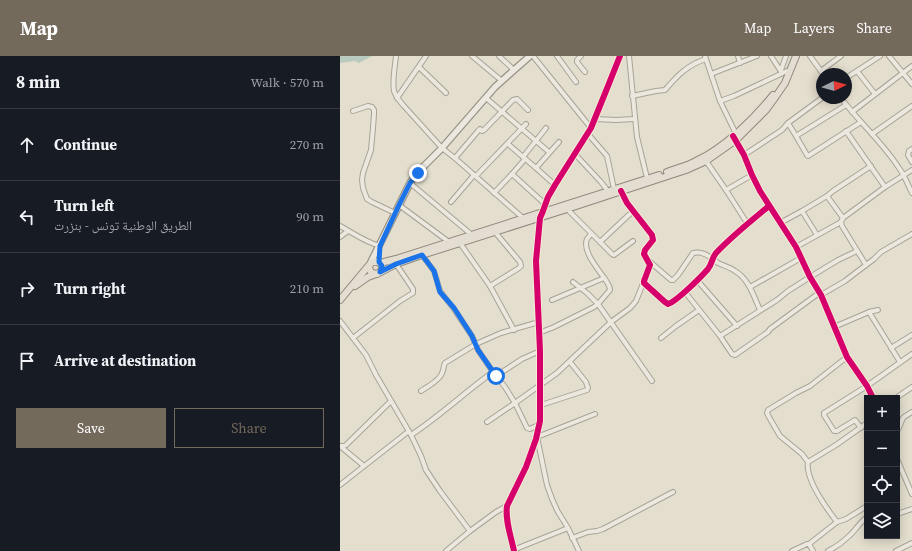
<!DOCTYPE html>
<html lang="en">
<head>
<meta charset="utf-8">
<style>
  body { margin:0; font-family:"Source Serif 4","Noto Naskh Arabic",serif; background:#242831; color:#f1f3f6 }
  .controls { position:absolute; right:12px; bottom:12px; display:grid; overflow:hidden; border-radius:0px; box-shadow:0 2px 10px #0003 }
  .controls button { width:36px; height:36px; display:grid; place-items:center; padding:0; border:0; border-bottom:1px solid #363941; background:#171b24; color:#f1f3f6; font:20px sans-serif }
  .compass { position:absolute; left:476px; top:12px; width:36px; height:36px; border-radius:50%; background:#171b24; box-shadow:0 2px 10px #0003; rotate:85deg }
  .stop { position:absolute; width:12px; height:12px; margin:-9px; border:3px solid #1a73e8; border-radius:50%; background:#fff }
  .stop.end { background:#1a73e8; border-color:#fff; box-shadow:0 1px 4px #0008 }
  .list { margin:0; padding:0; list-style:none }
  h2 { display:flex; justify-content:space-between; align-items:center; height:52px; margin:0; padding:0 16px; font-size:17px }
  h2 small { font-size:13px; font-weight:400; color:#9ea1a6 }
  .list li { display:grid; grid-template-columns:26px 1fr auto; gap:12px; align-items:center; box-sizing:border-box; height:72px; padding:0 16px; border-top:1px solid #363941 }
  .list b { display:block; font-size:15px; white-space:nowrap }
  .list p { margin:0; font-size:13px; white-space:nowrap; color:#9ea1a6 }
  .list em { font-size:13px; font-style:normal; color:#9ea1a6 }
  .actions { display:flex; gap:8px; padding:12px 16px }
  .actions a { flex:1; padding:9px 0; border:1px solid #746a5c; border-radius:0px; text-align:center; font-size:14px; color:#746a5c }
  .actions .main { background:#746a5c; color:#fff }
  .icon { flex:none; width:22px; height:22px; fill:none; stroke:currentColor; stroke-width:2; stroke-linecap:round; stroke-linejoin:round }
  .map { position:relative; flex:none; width:572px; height:495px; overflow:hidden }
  header { display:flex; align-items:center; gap:24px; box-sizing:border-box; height:56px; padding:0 20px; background:#746a5c; color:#fff }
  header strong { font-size:19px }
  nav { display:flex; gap:22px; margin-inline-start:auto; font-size:14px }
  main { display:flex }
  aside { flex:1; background:#171b24 }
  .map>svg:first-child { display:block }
</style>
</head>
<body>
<header>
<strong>Map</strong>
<nav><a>Map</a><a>Layers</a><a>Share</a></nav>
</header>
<main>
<aside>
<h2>8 min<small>Walk · 570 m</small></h2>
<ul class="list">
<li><svg class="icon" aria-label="ahead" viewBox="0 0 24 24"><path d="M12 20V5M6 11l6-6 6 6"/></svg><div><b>Continue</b></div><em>270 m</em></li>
<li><svg class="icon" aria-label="left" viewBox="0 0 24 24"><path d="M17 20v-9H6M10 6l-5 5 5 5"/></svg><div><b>Turn left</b><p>الطريق الوطنية تونس - بنزرت</p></div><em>90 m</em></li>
<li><svg class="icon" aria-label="right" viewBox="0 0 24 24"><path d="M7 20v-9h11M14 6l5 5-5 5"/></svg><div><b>Turn right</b></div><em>210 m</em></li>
<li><svg class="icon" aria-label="arrive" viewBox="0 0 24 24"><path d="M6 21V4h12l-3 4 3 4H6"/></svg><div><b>Arrive at destination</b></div></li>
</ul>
<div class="actions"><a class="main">Save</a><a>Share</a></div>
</aside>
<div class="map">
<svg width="572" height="495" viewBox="0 0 572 495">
  <rect width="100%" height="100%" fill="#e4dece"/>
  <polygon fill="#b9cabf" points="0,0 33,0 30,1 19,7 15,5 0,7"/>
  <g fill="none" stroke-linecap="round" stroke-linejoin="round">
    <defs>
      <g id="street">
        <path d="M56 0C55 10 52 26 54 35 56 41 60 45 63 49L102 92 116 103 183 162"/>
        <polyline points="132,0 162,25"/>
        <polyline points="159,0 174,14"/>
        <polyline points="193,0 251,72"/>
        <polyline points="217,0 236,26"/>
        <polyline points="241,0 237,4 237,6 245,16"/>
        <polyline points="289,0 297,81 307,122"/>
        <polyline points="365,0 380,45 396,78"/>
        <polyline points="398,0 400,7"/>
        <polyline points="431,0 442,17"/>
        <polyline points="470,0 483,18"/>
        <polyline points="549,0 572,28"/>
        <polyline points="79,11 106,37"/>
        <polyline points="441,14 446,0"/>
        <polyline points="481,15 501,0"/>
        <polyline points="517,15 535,38"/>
        <polyline points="371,18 417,0"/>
        <polyline points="506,22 540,0"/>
        <path d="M292 40 316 35 325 34C337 20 347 9 366 3"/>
        <polyline points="57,42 86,0"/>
        <polyline points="146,42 209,96"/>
        <path d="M501 42C519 66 543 87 559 112 565 120 568 129 572 137"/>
        <polyline points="380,45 394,40 447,15"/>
        <polyline points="13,55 28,50 32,51 34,54 34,58 33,72 31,94 23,117 22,124 23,132 27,143 32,146 55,157"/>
        <polyline points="512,56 572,10"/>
        <polyline points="255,63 276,64 294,63"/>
        <polyline points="448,67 456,80 467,99 468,100 521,66"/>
        <polyline points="506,75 545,131"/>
        <polyline points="248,78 267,100 274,133"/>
        <polyline points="532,78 572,50"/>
        <polyline points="456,80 506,49"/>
        <polyline points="396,83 404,99 412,119 420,135 456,191 470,221 481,239 507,301 527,330 533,342"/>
        <polyline points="168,88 196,112 215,129"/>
        <polyline points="572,93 569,95 568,99 572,106"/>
        <polyline points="234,97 261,126 268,135"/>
        <polyline points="404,99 442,74 448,67 482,42"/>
        <polyline points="183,101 206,72"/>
        <polyline points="115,102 138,75 140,73 142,75 144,74 173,44 177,43 188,54"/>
        <polyline points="366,105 386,134 407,167"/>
        <polyline points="196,112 219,86"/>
        <polyline points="172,118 205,148"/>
        <polyline points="136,120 186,68"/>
        <polyline points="70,127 132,179"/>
        <polyline points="386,134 412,119"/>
        <path d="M281 135 287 147 312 179 313 184 305 194 304 198 310 209 304 225V227L325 246 328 248C337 245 361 221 368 213 372 208 372 202 376 197 392 180 411 165 429 150"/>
        <polyline points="154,137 172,118 185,103"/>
        <polyline points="111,146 134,119"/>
        <polyline points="59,149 109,186"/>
        <polyline points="227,153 260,186 293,155"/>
        <polyline points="462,155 477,179"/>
        <polyline points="503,162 487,140 493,135 531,110"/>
        <polyline points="440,167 462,155 487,140"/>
        <path d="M0 170C13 177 25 186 40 190"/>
        <polyline points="0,181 8,175"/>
        <polyline points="260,186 272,198 274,199 293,185"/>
        <polyline points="120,187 150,230 174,274"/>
        <polyline points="456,191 501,166"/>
        <polyline points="82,199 94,215 100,235 114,253 132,280 138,294 153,316 165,331 175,347 217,317 271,266 290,252 296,245 304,225"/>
        <path d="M309 205 331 224H333L338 219 353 197C364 195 370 201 378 207 384 210 390 211 395 215 409 223 414 241 420 254"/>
        <polyline points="526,209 502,170 501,166 503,162 545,131 572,114"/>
        <polyline points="357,224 397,270"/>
        <polyline points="233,226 247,237 258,248 312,325"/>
        <polyline points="150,230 179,212 181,210 180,206 155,176"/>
        <polyline points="410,231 461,202"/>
        <polyline points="345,236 380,280 437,244 448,235 470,221 498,204 517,195"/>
        <polyline points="481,239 505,225 518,215 534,203 541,196 572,178"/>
        <polyline points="212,244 264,222"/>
        <polyline points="529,256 560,306"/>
        <polyline points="0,265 26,299 36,319 71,379 81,400 86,414 100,435 130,475"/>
        <polyline points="494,271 529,256 538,254"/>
        <path d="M199 277 214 271 254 251 258 248 270 234C270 229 267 227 265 223 258 213 242 195 247 183 248 182 251 178 251 178"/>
        <polyline points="380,280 392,298 395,299 428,276 430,273 479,237"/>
        <polyline points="13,282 60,245 73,237 73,233 56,208"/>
        <polyline points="321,282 336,270 359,254"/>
        <polyline points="551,292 572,279"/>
        <polyline points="156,320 182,303 200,295"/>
        <path d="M81 335C87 331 100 324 102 317 104 313 103 311 105 307L136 288 161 277 199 266"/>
        <polyline points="556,342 572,331"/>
        <polyline points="201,349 247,334 248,332 246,326 230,306"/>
        <polyline points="147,366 175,347 187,372 190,373 200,368"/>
        <polyline points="521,372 515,364 497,375 494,375 484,359 484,357 527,330 572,298"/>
        <path d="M557 375C560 371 561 366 563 362 566 359 569 358 572 356"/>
        <path d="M71 379C100 360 125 336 153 316"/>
        <polyline points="0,390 4,390 6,389 51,345"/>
        <polyline points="0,390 24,410"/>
        <polyline points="557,403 572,438"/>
        <polyline points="468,406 462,398 440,380 429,361 427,357 428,354 456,337 470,330 507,301"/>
        <polyline points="0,429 69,375"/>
        <polyline points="557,458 572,453"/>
        <path d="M497 466C487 453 465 423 468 406L496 389 527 367"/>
        <polyline points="232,482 248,476 257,475 263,473 333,436"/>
        <polyline points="469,488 497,466 506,463 527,450"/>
        <polyline points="173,494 228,472"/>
        <polyline points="106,495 130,475 156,456 167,450"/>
        <path d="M174 495C171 480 165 465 167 450L186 411 196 383 200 365V295L196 205 200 162 203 155 208 141 215 129 251 72 266 35 280 0"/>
        <polyline points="239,495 228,472 218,456 212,443 207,429 197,381 255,358"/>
        <polyline points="452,495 467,488 469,488 473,495"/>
        <path d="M488 495C496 491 503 486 509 480 516 474 519 467 527 461"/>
        <polyline points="556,495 572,487"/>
      </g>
      <polyline id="secondary" points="31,206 70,127 77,117 102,92 155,31 174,14 190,0"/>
      <g id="primary">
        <path d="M327 116C337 112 347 110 356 105 384 92 414 63 433 39"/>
        <polyline points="40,207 56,203 319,119"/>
        <path d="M40 216C43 213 43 210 40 207L35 205C29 207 27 212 32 217L37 218 56 208 82 199 227 153 346 114 366 105 396 84 426 54 434 43 445 27 456 0"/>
        <polyline points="15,230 28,221 36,218"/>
        <polyline points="0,244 30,208"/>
      </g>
    </defs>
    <use href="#street" stroke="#a9a397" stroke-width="6"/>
    <use href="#secondary" stroke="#999286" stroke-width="8"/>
    <use href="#primary" stroke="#8f887e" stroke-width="8"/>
    <use href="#street" stroke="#ece8df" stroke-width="4"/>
    <use href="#secondary" stroke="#ece8df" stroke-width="5.5"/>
    <use href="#primary" stroke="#e3ded1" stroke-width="6"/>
    <defs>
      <g id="cycleway">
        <polyline points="393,80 404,99 412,119 420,135 456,191 470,221 481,239 507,301 527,330 533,342"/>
        <path d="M281 135 287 147 312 179 313 184 305 194 304 198 310 209 304 225V227L325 246 328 248C337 245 361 221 368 213 372 208 372 202 376 197 392 180 411 165 429 150"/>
        <path d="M174 495C171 480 165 465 167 450L186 411 196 383 200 365V295L196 205 200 162 203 155 208 141 215 129 251 72 266 35 280 0"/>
      </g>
    </defs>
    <use href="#cycleway" stroke="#f5ecd4" stroke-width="8"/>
    <use href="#cycleway" stroke="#d6006c" stroke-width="6"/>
  </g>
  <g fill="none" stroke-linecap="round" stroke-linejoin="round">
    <polyline stroke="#1a73e8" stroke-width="5" points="78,117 70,127 59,149 40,190 39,206 42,210 40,216 56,208 82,199 94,215 100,236 114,252 132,280 138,294 156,320"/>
  </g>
</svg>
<div class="controls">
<button>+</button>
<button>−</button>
<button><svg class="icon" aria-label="locate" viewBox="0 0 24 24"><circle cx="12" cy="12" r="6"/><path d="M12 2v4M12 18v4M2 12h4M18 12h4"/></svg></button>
<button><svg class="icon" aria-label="layers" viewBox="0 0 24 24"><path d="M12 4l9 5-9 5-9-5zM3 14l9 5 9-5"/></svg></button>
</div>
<svg class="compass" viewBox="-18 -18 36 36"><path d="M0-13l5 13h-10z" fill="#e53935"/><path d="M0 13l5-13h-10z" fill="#9ea1a6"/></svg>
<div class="stop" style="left:156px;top:320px"></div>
<div class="stop end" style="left:78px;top:117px"></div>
</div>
</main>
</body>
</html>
